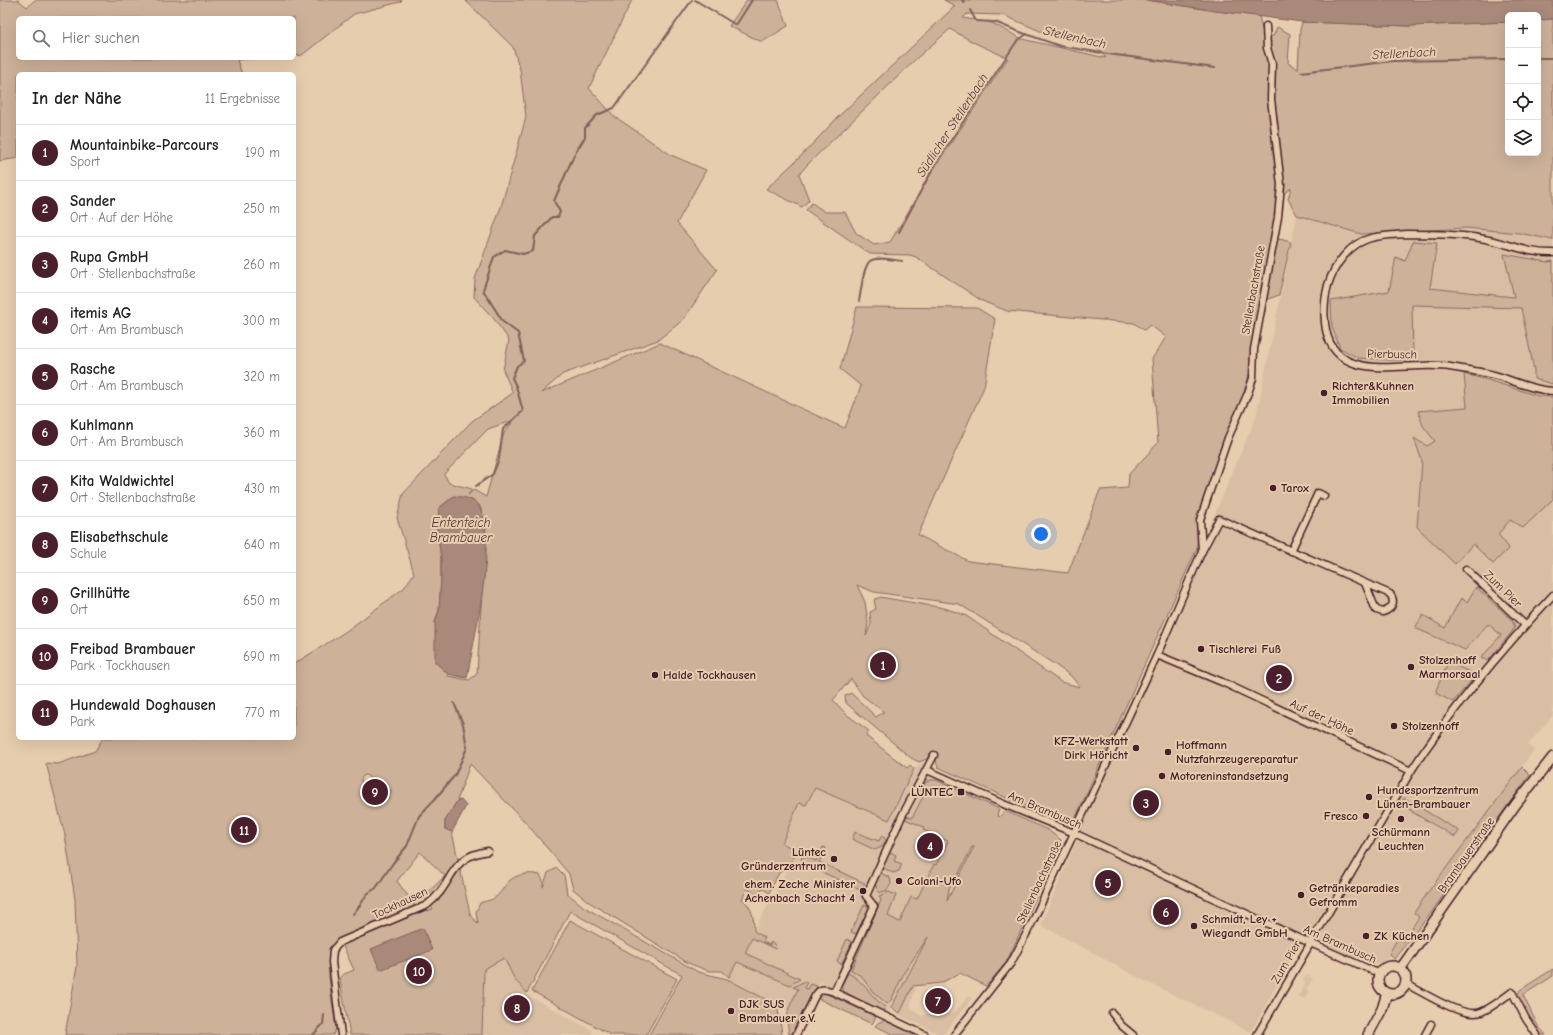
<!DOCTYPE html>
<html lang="de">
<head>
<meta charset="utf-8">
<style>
  body { margin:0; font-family:"Comic Neue",sans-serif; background:#f6f6f6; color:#222 }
  .controls { position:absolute; right:12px; top:12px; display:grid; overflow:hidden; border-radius:6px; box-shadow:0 4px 16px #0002 }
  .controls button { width:36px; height:36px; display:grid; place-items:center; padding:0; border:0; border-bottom:1px solid #e0e0e0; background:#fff; color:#222; font:20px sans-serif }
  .you { position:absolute; left:1041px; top:534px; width:14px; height:14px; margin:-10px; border:3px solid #fff; border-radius:50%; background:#1a73e8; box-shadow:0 0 0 6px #1a73e833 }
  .badge { display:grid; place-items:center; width:26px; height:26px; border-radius:50%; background:#4a1f2b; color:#fff; font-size:13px; font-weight:700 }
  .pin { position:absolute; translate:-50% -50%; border:2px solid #fff; box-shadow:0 1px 4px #0006 }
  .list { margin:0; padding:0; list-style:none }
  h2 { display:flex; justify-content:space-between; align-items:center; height:52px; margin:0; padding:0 16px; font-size:17px }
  h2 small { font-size:13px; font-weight:400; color:#767676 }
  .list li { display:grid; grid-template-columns:26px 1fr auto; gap:12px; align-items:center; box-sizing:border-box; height:56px; padding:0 16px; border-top:1px solid #e0e0e0 }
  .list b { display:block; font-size:15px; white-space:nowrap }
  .list p { margin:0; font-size:13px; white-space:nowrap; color:#767676 }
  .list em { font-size:13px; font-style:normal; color:#767676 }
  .icon { flex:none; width:22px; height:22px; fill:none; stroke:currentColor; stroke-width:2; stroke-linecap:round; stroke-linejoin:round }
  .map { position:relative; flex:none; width:1553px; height:1035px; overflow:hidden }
  .search { position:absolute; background:#fff; box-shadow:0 4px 16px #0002; left:16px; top:16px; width:280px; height:44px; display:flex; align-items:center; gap:10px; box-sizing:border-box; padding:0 14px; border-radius:6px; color:#767676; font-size:15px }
  .panel { position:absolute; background:#fff; box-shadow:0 4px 16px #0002; left:16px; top:72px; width:280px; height:668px; border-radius:6px }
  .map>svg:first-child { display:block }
</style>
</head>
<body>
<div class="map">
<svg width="1553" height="1035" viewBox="0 0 1553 1035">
  <rect width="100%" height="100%" fill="#e6cdae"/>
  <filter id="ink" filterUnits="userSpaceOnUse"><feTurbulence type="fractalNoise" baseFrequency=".025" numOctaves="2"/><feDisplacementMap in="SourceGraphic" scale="8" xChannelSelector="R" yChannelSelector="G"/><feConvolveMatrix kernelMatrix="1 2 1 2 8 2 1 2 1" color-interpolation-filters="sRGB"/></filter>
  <g filter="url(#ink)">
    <g fill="#d9bea3">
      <polygon points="1297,215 1361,234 1466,228 1519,233 1553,240 1553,715 1528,745 1534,750 1428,892 1415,914 1419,916 1403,942 1397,939 1383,965 1299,944 1251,1032 1143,980 1041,925 1256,417"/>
      <polygon points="923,762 1002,798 991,810 974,847 888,1014 820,982 800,1017 727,979 737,962 790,985 745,953 752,938 751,937 797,851 782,843 799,803 806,805 815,788 889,820 914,769"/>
      <polygon points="504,957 515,980 529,996 593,1031 591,1035 482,1035 484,969"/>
      <polygon points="1307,975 1313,979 1306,989 1309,991 1304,999 1298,996 1306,983 1303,981"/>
      <polygon points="912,986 916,988 910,1007 921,1016 938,1010 952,1015 969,996 972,998 946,1031 943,1034 939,1034 899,1015"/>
    </g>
    <g fill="#cdb199" stroke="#8c6862" fill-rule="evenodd">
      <polygon points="0,0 18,0 27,7 35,0 402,0 400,2 354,14 302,55 294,56 294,18 18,18 18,58 262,58 237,60 242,74 18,74 18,158 0,161"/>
      <path d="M465 0H632L589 88 614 116 671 155 706 170 677 223 717 270 683 320 658 340 563 374 541 393 660 343 835 424 845 428 861 386 840 369 857 307 977 308 995 319 984 387 918 535 968 561 1068 573 1100 490 1128 488 1129 474 1158 443 1152 359 1166 337 1150 325 1144 330 1134 323 1007 311 982 301 916 257 910 255 870 254 806 210 812 203 825 212H845L856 233 874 245 890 242 937 164 1008 58 975 43 950 29 917 58 809 163 799 174 809 200 802 207 766 189 801 156 839 116 955 6 944 0H1147L1216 11 1259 16 1263 33 1270 37 1274 35 1277 27 1290 34 1288 63 1298 69 1300 30 1302 22 1409 26 1508 22V153H1538V20L1553 19V240L1519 233 1466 228 1361 234 1297 215 1288 199 1291 188 1282 195 1272 237 1291 242 1279 295 1268 299 1244 395 1199 512 1197 548 1076 817 1065 824 938 767 936 762 937 756 930 753 927 759 919 762 911 758 846 703 845 696 851 693 876 717 884 712 863 696 851 679 833 700 846 714 869 731 866 736 907 768 910 765 914 769 889 820 815 788 806 805 799 803 782 843 797 851 789 866 779 873 769 893 762 888 758 895 747 889 742 899C753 907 754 919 754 931L765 938 763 942 770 945 771 942 776 946 775 949 752 938 745 953 800 979 790 985 737 962 729 977 722 971H709L688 963 589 902 573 889 569 874 527 824 470 764 457 801 445 821V829L452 832 470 914 478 924 476 912 480 903C484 901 489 901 493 899 500 895 503 888 508 882 516 874 529 872 540 875L543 881V887L548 873 557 868 564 875 567 893 584 907 698 972 727 979 777 1005 782 1033 781 1035H649L682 975 570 911 527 993 515 980 504 958 484 969 482 1035H350L340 980 342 975 354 970 342 944 426 910 427 911 433 909 423 897 445 876 420 852 397 881 416 907 352 936C343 938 336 939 331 948 324 961 334 1012 336 1029L333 1035H65L77 966 75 899 65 835 46 763 58 764 95 751 103 738H294V664L345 632 404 588 414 573 397 518 403 494 472 421 513 393 503 370 509 340 494 319 474 297 475 279 501 207 526 117 520 70 513 47ZM967 14 1003 15 1040 31 1096 47 1106 58 1022 39 992 23 963 18ZM514 420 504 433 486 497 474 490 468 495 472 489 449 483 444 474 488 429ZM454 496 480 506 486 525 477 674 469 680 448 676 435 622 439 610 441 577V558L437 530 439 508ZM857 585 874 592 959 604 1054 664 1071 676 1080 687 1061 682 965 615 944 608 880 597 874 600 876 609 870 612 871 624 866 636 868 622 865 602ZM366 775 370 778V780L382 788H388L391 790 389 799 382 800 370 795 369 789H379L369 782 366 784 362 783 361 779 363 776Z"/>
      <polygon points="747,0 778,0 788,26 762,42 729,26"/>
      <polygon points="1413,241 1437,243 1430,288 1514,297 1504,254 1548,262 1553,261 1553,384 1534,379 1534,370 1521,308 1412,305 1413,360 1389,360 1358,358 1340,348 1332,327 1331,301 1389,291 1396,257 1405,261"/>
      <polygon points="1464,374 1488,380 1538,396 1553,397 1553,499 1523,528 1510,520 1498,534 1509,548 1493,564 1473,544 1455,564 1417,527 1422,461 1414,438 1427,446 1435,441 1423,426 1418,411 1467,407"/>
      <polygon points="1476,587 1512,620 1515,627 1511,633 1488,661 1481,658 1501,635 1488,624 1465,650 1415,628 1423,615 1445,628 1461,598 1467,602"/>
      <polygon points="1448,662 1476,675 1453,702 1437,694 1436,690"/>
      <polygon points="1522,767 1530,775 1483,839 1433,910 1394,959 1389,954 1397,939 1403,941 1419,917 1414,913 1428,892"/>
      <path d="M930 780H936L999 809 997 815 999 817 1005 811 1048 830 1061 840 1059 849 1006 963 986 986 960 973 941 983 913 986 900 1013 891 1008 928 937 905 971 891 1000 887 1004 872 991 861 976 851 970 879 905 881 900 879 896 889 892 896 895 888 916 900 922 911 897 917 899 934 864 936 865 948 841 923 830 924 827 905 819 906 816 912 818 926 791 922 789 925 783ZM972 847H974L947 901 949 888 958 875Z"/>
      <polygon points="1404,798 1459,831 1455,837 1412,812 1412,811 1400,804"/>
      <polygon points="855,832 879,841 882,835 886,840 882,847 875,850 852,839"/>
      <polygon points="823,847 826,848 819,862 860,881 865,883 860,890 803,863 801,858 805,856 816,861"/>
      <polygon points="892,853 896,855 894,861 902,864 899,871 893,873 882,867 888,854"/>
      <polygon points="879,872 890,878 891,884 887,890 879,893 875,884"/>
      <polygon points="864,905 867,905 869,909 856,934 851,932"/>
      <polygon points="570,920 677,979 646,1035 611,1035 532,991"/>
      <polygon points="847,939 852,942 842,963 840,964 837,961"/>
      <polygon points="1553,969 1553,976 1523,995 1538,1026 1546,1035 1539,1035 1523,1010 1517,996 1520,990"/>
      <path d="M848 973C863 980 871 997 885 1007L883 1012 843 991 841 986Z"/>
      <path d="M805 981 807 982 804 988 807 989 810 984 817 986 794 1028 795 1033 789 1034C785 1011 788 1010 798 989L793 987Z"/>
      <polygon points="825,993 876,1017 872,1024 817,998 820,994"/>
      <polygon points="884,1020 915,1035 895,1035 875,1026 879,1022 882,1022"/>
    </g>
    <g fill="#a8897a" stroke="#825f5a">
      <polygon points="1147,0 1553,0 1553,19 1538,20 1538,15 1508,15 1508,22 1409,26 1302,22 1216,11"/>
      <path d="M454 496C463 497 475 498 480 508 497 542 474 639 467 678L448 674 435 662V622L439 610 441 577V558L437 530 439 508Z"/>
      <polygon points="461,800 466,806 452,832 445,829 445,821 457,801"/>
      <polygon points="423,928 432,950 380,970 371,949"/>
    </g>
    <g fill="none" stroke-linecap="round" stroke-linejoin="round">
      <g stroke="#825f5a" stroke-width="2">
        <polyline points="695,0 736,25 752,0"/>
        <polyline points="962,0 964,2"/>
        <polyline points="970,10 976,21 995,22 1017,31 1060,46 1108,54 1215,68"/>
        <polyline points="1538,58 1553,58"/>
        <polyline points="1301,72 1393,61 1508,59"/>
        <polyline points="899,232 935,164 1017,41 1027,34"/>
        <path d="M859 301C861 293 863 266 870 261 877 256 893 260 902 261"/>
        <polyline points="476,486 493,474 499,459 503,429 523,411 516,386 512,378 517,366 524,361 518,333 503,322 483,290 494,257 505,250 523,254 533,251 535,236 552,217 558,217 560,212 554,201 574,155 585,137 585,128 597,115 614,108 692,0"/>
        <polyline points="353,914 361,904 367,894 376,888 393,863 407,846 419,816 435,799 455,775 467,748 463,724 454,703"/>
        <polyline points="313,1035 323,1024 324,1015"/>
      </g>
      <defs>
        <g id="street">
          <path d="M1553 253C1532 254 1514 246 1494 241 1466 234 1436 234 1407 234 1395 235 1383 235 1371 238 1350 243 1334 265 1328 285 1324 301 1323 314 1326 330 1335 376 1385 367 1420 366 1434 365 1448 366 1462 369 1475 371 1488 373 1501 377 1518 383 1535 390 1553 391"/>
          <polyline points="1202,551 1200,520 1228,438 1248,393 1253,378 1254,349 1278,217 1281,185 1271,99 1272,64 1267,48 1266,26"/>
          <polyline points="1291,551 1318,493 1324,496"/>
          <polyline points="1466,569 1525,625"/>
          <polyline points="1157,655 1222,682 1411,771"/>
          <polyline points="927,770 1001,803 1074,833 1290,934 1380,974"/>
          <path d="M1406 984C1423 992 1463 1019 1481 1012 1492 1008 1502 999 1512 992L1526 1019 1537 1035"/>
          <polyline points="834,992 874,906 866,896 902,816 934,755"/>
          <polyline points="1112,1013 1121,1025 1133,1035"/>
          <path d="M341 1035 332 962 333 950 340 942 427 905C455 884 447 857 488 851"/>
          <path d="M796 1035 815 996C821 987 825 989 834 992L925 1035"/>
          <path d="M954 1035 1011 963 1033 921 1157 655 1202 551 1219 519 1365 583 1376 610 1383 612C1392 609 1396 602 1390 594L1365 583"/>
          <path d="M1257 1035 1411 771C1452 708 1502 650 1553 595"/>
          <polyline points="1425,1035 1431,1024"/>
        </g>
        <g id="secondary">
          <circle cx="1392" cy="980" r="14"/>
          <polyline points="1401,968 1516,804 1553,757"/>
          <polyline points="1368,1035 1382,1009 1387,993"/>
        </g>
      </defs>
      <use href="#street" stroke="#4a1f2b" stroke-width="9"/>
      <use href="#secondary" stroke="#4a1f2b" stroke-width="12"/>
      <use href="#street" stroke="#e6cdae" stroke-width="6"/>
      <use href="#secondary" stroke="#e6cdae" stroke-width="9"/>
    </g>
  </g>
  <g fill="#4a1f2b" stroke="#e6cdae" stroke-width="1.5">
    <circle cx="1324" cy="393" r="4"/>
    <circle cx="1273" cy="488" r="4"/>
    <circle cx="1201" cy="649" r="4"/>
    <circle cx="1411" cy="667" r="4"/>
    <circle cx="655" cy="675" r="4"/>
    <circle cx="1394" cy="726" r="4"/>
    <circle cx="1136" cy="748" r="4"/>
    <circle cx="1168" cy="752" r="4"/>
    <circle cx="1162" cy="776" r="4"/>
    <rect x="957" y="788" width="8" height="8" rx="2"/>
    <circle cx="1369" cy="797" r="4"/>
    <circle cx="1366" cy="816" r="4"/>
    <circle cx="1401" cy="819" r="4"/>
    <circle cx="834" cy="859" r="4"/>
    <circle cx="899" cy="881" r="4"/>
    <circle cx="863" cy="891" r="4"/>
    <circle cx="1301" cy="895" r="4"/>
    <circle cx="1194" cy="926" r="4"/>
    <circle cx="1366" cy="936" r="4"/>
    <circle cx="731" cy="1011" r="4"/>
  </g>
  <g text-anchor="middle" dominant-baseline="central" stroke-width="4" stroke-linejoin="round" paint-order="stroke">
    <g font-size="12" fill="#4a1f2b" stroke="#e6cdae">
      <text transform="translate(1253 290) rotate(-80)">Stellenbachstraße</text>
      <text transform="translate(1392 354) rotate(1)">Pierbusch</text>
      <text transform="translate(1503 589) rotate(44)">Zum Pier</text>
      <text transform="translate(1322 717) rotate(25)">Auf der Höhe</text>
      <text transform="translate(1045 810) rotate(23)">Am Brambusch</text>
      <text transform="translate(1466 855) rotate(-55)">Brambauerstraße</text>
      <text transform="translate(1039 882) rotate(-65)">Stellenbachstraße</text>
      <text transform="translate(400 903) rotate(-25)">Tockhausen</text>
      <text transform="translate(1340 944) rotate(24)">Am Brambusch</text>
      <text transform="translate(1286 962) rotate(-60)">Zum Pier</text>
    </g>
    <g font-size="12" font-weight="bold" fill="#4a1f2b" stroke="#e6cdae" text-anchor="start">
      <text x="1332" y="386">Richter&amp;Kuhnen<tspan x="1332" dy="14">Immobilien</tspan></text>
      <text x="1281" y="488">Tarox</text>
      <text x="1209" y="649">Tischlerei Fuß</text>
      <text x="1419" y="660">Stolzenhoff<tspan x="1419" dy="14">Marmorsaal</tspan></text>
      <text x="663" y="675">Halde Tockhausen</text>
      <text x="1402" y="726">Stolzenhoff</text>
      <text x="1128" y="741" text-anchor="end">KFZ-Werkstatt<tspan x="1128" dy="14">Dirk Höricht</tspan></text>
      <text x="1176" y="745">Hoffmann<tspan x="1176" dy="14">Nutzfahrzeugereparatur</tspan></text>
      <text x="1170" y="776">Motoreninstandsetzung</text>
      <text x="1377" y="790">Hundesportzentrum<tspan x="1377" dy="14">Lünen-Brambauer</tspan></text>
      <text x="953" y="792" text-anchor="end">LÜNTEC</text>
      <text x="1358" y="816" text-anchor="end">Fresco</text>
      <text x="1401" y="832" text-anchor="middle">Schürmann<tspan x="1401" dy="14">Leuchten</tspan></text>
      <text x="826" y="852" text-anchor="end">Lüntec<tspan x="826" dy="14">Gründerzentrum</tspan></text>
      <text x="907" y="881">Colani-Ufo</text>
      <text x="855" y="884" text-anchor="end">ehem. Zeche Minister<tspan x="855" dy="14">Achenbach Schacht 4</tspan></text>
      <text x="1309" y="888">Getränkeparadies<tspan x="1309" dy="14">Gefromm</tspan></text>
      <text x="1202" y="919">Schmidt, Ley +<tspan x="1202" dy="14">Wiegandt GmbH</tspan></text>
      <text x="1374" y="936">ZK Küchen</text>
      <text x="739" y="1004">DJK SUS<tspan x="739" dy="14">Brambauer e.V.</tspan></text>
    </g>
    <g font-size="13" font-style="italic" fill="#5d343b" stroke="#e6cdae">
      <text transform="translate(1075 37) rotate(13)">Stellenbach</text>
      <text transform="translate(1404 53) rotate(-3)">Stellenbach</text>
      <text transform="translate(952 125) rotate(-57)">Südlicher Stellenbach</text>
      <text x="461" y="522">Ententeich<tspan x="461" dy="15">Brambauer</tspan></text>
    </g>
  </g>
</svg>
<div class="controls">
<button>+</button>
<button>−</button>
<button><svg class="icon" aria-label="locate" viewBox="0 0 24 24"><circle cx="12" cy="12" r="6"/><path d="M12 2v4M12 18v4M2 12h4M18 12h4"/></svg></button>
<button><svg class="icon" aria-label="layers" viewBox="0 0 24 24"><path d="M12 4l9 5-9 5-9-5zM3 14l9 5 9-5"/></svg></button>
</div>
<div class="you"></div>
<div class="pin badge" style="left:883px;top:665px">1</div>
<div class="pin badge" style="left:1279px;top:678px">2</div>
<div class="pin badge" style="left:1146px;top:803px">3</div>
<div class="pin badge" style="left:930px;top:846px">4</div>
<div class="pin badge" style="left:1108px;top:883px">5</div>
<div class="pin badge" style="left:1166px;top:912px">6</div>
<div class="pin badge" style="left:938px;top:1001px">7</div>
<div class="pin badge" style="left:517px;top:1008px">8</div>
<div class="pin badge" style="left:375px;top:792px">9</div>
<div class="pin badge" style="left:419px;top:971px">10</div>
<div class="pin badge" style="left:244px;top:830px">11</div>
<div class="search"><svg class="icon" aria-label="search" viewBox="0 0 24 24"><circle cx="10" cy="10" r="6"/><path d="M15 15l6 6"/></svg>Hier suchen</div>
<section class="panel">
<h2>In der Nähe<small>11 Ergebnisse</small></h2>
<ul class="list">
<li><span class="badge">1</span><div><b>Mountainbike-Parcours</b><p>Sport</p></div><em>190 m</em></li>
<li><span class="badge">2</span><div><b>Sander</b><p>Ort · Auf der Höhe</p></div><em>250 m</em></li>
<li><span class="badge">3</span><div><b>Rupa GmbH</b><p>Ort · Stellenbachstraße</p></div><em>260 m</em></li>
<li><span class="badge">4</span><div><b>itemis AG</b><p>Ort · Am Brambusch</p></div><em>300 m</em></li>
<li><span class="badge">5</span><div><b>Rasche</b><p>Ort · Am Brambusch</p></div><em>320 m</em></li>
<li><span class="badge">6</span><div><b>Kuhlmann</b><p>Ort · Am Brambusch</p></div><em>360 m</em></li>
<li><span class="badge">7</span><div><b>Kita Waldwichtel</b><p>Ort · Stellenbachstraße</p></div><em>430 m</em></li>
<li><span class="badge">8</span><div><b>Elisabethschule</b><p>Schule</p></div><em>640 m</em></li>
<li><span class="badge">9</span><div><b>Grillhütte</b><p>Ort</p></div><em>650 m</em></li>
<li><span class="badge">10</span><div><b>Freibad Brambauer</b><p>Park · Tockhausen</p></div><em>690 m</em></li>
<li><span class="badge">11</span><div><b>Hundewald Doghausen</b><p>Park</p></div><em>770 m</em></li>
</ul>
</section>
</div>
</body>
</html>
